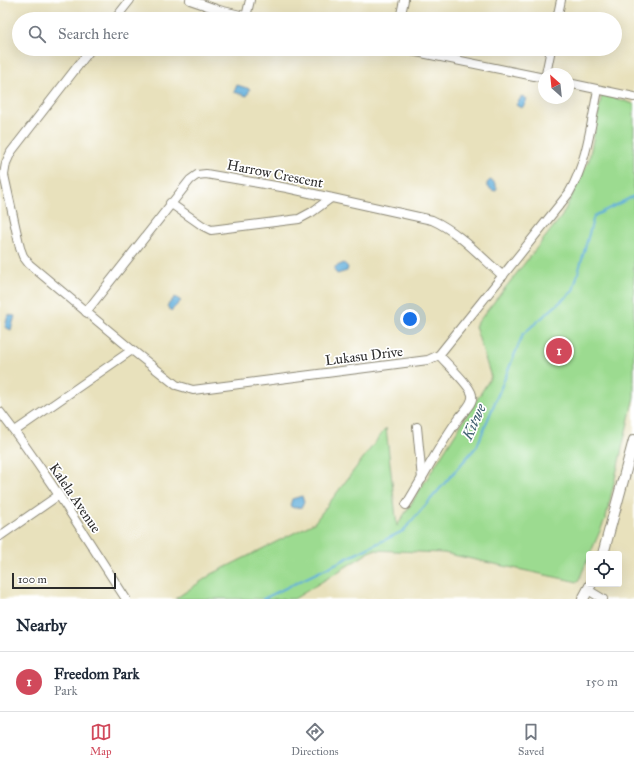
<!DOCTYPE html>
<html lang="en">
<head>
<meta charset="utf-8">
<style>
  body { margin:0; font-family:"IM FELL Great Primer",serif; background:#f2f2f3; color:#1f2937 }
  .controls { position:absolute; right:12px; bottom:12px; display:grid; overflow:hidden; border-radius:4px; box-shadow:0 4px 16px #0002 }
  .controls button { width:36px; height:36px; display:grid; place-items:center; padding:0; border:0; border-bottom:1px solid #e0e1e3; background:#fff; color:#1f2937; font:20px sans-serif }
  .compass { position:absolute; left:538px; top:68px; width:36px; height:36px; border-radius:50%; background:#fff; box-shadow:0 4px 16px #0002; rotate:333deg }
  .scale { position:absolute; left:12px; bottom:10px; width:104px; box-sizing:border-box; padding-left:4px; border:2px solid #2b2b2b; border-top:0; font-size:11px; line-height:14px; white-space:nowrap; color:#2b2b2b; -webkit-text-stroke:3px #fff; paint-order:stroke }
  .you { position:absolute; left:410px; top:319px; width:14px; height:14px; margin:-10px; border:3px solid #fff; border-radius:50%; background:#1a73e8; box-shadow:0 0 0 6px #1a73e833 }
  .badge { display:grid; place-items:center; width:26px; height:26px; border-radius:50%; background:#d1495b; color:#fff; font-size:13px; font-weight:700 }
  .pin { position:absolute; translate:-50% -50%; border:2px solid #fff; box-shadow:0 1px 4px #0006 }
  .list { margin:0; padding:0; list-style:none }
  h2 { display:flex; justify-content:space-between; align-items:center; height:52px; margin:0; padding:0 16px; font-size:17px }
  h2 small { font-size:13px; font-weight:400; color:#747a83 }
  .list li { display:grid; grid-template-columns:26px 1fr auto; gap:12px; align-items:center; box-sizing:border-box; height:60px; padding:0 16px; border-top:1px solid #e0e1e3 }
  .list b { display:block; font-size:15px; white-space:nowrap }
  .list p { margin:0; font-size:13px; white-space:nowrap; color:#747a83 }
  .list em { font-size:13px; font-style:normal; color:#747a83 }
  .icon { flex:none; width:22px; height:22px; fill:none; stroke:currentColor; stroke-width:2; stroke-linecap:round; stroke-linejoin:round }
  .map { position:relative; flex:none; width:634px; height:599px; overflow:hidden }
  .search { position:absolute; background:#fff; box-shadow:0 4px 16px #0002; left:12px; right:12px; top:12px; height:44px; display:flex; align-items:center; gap:10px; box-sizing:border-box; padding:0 14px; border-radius:22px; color:#747a83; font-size:15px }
  .sheet { height:112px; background:#fff }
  nav { display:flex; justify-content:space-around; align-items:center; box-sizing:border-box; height:56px; border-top:1px solid #e0e1e3; background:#fff; font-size:11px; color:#747a83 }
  nav a { display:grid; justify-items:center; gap:2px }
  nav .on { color:#d1495b }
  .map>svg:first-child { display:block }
</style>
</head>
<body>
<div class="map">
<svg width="634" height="599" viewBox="0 0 634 599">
  <rect width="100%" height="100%" fill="#fff"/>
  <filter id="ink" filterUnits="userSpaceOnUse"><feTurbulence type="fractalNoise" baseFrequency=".025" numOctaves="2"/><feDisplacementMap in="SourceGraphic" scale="8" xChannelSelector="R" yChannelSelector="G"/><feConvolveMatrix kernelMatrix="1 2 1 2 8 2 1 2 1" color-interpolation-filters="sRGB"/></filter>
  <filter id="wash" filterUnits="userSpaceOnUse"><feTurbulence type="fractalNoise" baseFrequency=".012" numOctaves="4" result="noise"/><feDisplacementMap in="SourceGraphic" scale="16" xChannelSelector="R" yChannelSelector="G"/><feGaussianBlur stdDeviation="0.9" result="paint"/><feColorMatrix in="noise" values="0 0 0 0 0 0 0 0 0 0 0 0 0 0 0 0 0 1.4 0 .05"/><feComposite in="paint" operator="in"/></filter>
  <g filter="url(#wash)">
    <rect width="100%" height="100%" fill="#e8e1bc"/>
    <polygon fill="#9cdb90" stroke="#64835e" points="602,94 634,104 634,397 606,517 578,582 444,553 373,550 294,599 175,599 212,574 314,523 386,428 397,526 491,377 475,326 562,216 589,160"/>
    <g fill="#62afdb" stroke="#466d83">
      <polygon points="237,85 250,89 247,96 234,92"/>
      <polygon points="522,96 527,99 524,106 521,108 516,105"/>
      <polygon points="490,180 494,182 497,188 496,191 492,190 487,186 487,183"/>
      <polygon points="344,263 348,267 347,271 337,274 334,270 335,267"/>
      <polygon points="175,297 181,301 171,311 167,306"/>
      <polygon points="8,315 15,316 11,330 5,327"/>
      <polygon points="302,496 304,502 302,507 294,508 290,506 292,499"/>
    </g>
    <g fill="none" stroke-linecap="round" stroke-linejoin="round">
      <polyline stroke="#62afdb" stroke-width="2" points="263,599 403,531 477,446 523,334 573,291 594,216 634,196"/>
    </g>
  </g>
  <g filter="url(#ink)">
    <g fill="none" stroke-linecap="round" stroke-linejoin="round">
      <defs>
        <g id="minor">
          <polyline points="190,0 219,10 257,19"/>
          <polyline points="246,17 250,0"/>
          <polyline points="115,19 130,0"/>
          <polyline points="400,19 404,0"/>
          <polyline points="557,19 561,0"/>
          <polyline points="91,49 11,152 6,163 4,175 20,248 23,256 29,264 132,350"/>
          <polyline points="402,49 544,78"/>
          <polyline points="546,74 551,49"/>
          <polyline points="568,83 634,97"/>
          <polyline points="170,203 203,226 211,230 299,219 312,212 331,198"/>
          <path d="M86 312 190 180 197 175 206 174 287 188 432 220C459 232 481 257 503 276"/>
          <path d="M0 412C46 472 85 536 126 599"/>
          <polyline points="417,427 422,479"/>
          <path d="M15 431 132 350 176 385 193 390 428 360 439 355 569 193C587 162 591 124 598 90"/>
          <path d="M406 505C424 476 439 445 459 418 463 412 474 403 472 395 471 386 446 363 439 355"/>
          <polyline points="0,536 59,495"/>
          <polyline points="588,590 603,599"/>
        </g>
        <g id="major">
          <polyline points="603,554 634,440"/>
          <polyline points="583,599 591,584"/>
        </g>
      </defs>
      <use href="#minor" stroke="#8a8674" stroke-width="10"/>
      <use href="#major" stroke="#8a8674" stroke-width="12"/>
      <use href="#minor" stroke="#fff" stroke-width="8"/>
      <use href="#major" stroke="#fff" stroke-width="10"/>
    </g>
  </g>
  <g text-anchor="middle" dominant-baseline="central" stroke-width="3.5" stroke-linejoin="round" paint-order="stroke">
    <g font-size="14" fill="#2b2b2b" stroke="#fff">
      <text transform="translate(275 174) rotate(11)">Harrow Crescent</text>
      <text transform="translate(364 356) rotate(-7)">Lukasu Drive</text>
      <text transform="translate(75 498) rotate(56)">Kalela Avenue</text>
    </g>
    <g font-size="15" font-style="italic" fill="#416071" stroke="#fff">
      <text transform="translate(474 422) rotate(-66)">Kitwe</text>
    </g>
  </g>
</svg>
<div class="controls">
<button><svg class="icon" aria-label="locate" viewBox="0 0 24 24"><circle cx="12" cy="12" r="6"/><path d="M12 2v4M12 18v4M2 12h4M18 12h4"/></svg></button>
</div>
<svg class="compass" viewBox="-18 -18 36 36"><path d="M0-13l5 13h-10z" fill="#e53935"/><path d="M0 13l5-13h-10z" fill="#747a83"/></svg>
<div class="scale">100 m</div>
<div class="you"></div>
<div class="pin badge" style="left:559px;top:351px">1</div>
<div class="search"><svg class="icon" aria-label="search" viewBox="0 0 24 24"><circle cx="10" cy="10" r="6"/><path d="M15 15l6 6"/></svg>Search here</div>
</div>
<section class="sheet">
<h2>Nearby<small></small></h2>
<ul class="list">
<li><span class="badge">1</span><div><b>Freedom Park</b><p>Park</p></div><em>150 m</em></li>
</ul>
</section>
<nav>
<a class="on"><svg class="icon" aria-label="map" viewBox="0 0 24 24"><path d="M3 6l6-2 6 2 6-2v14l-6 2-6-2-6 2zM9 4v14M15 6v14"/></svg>Map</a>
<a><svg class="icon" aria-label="directions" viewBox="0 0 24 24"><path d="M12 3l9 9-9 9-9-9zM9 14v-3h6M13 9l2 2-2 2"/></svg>Directions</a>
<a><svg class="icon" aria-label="saved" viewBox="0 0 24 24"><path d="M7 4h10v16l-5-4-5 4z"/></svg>Saved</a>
</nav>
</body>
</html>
